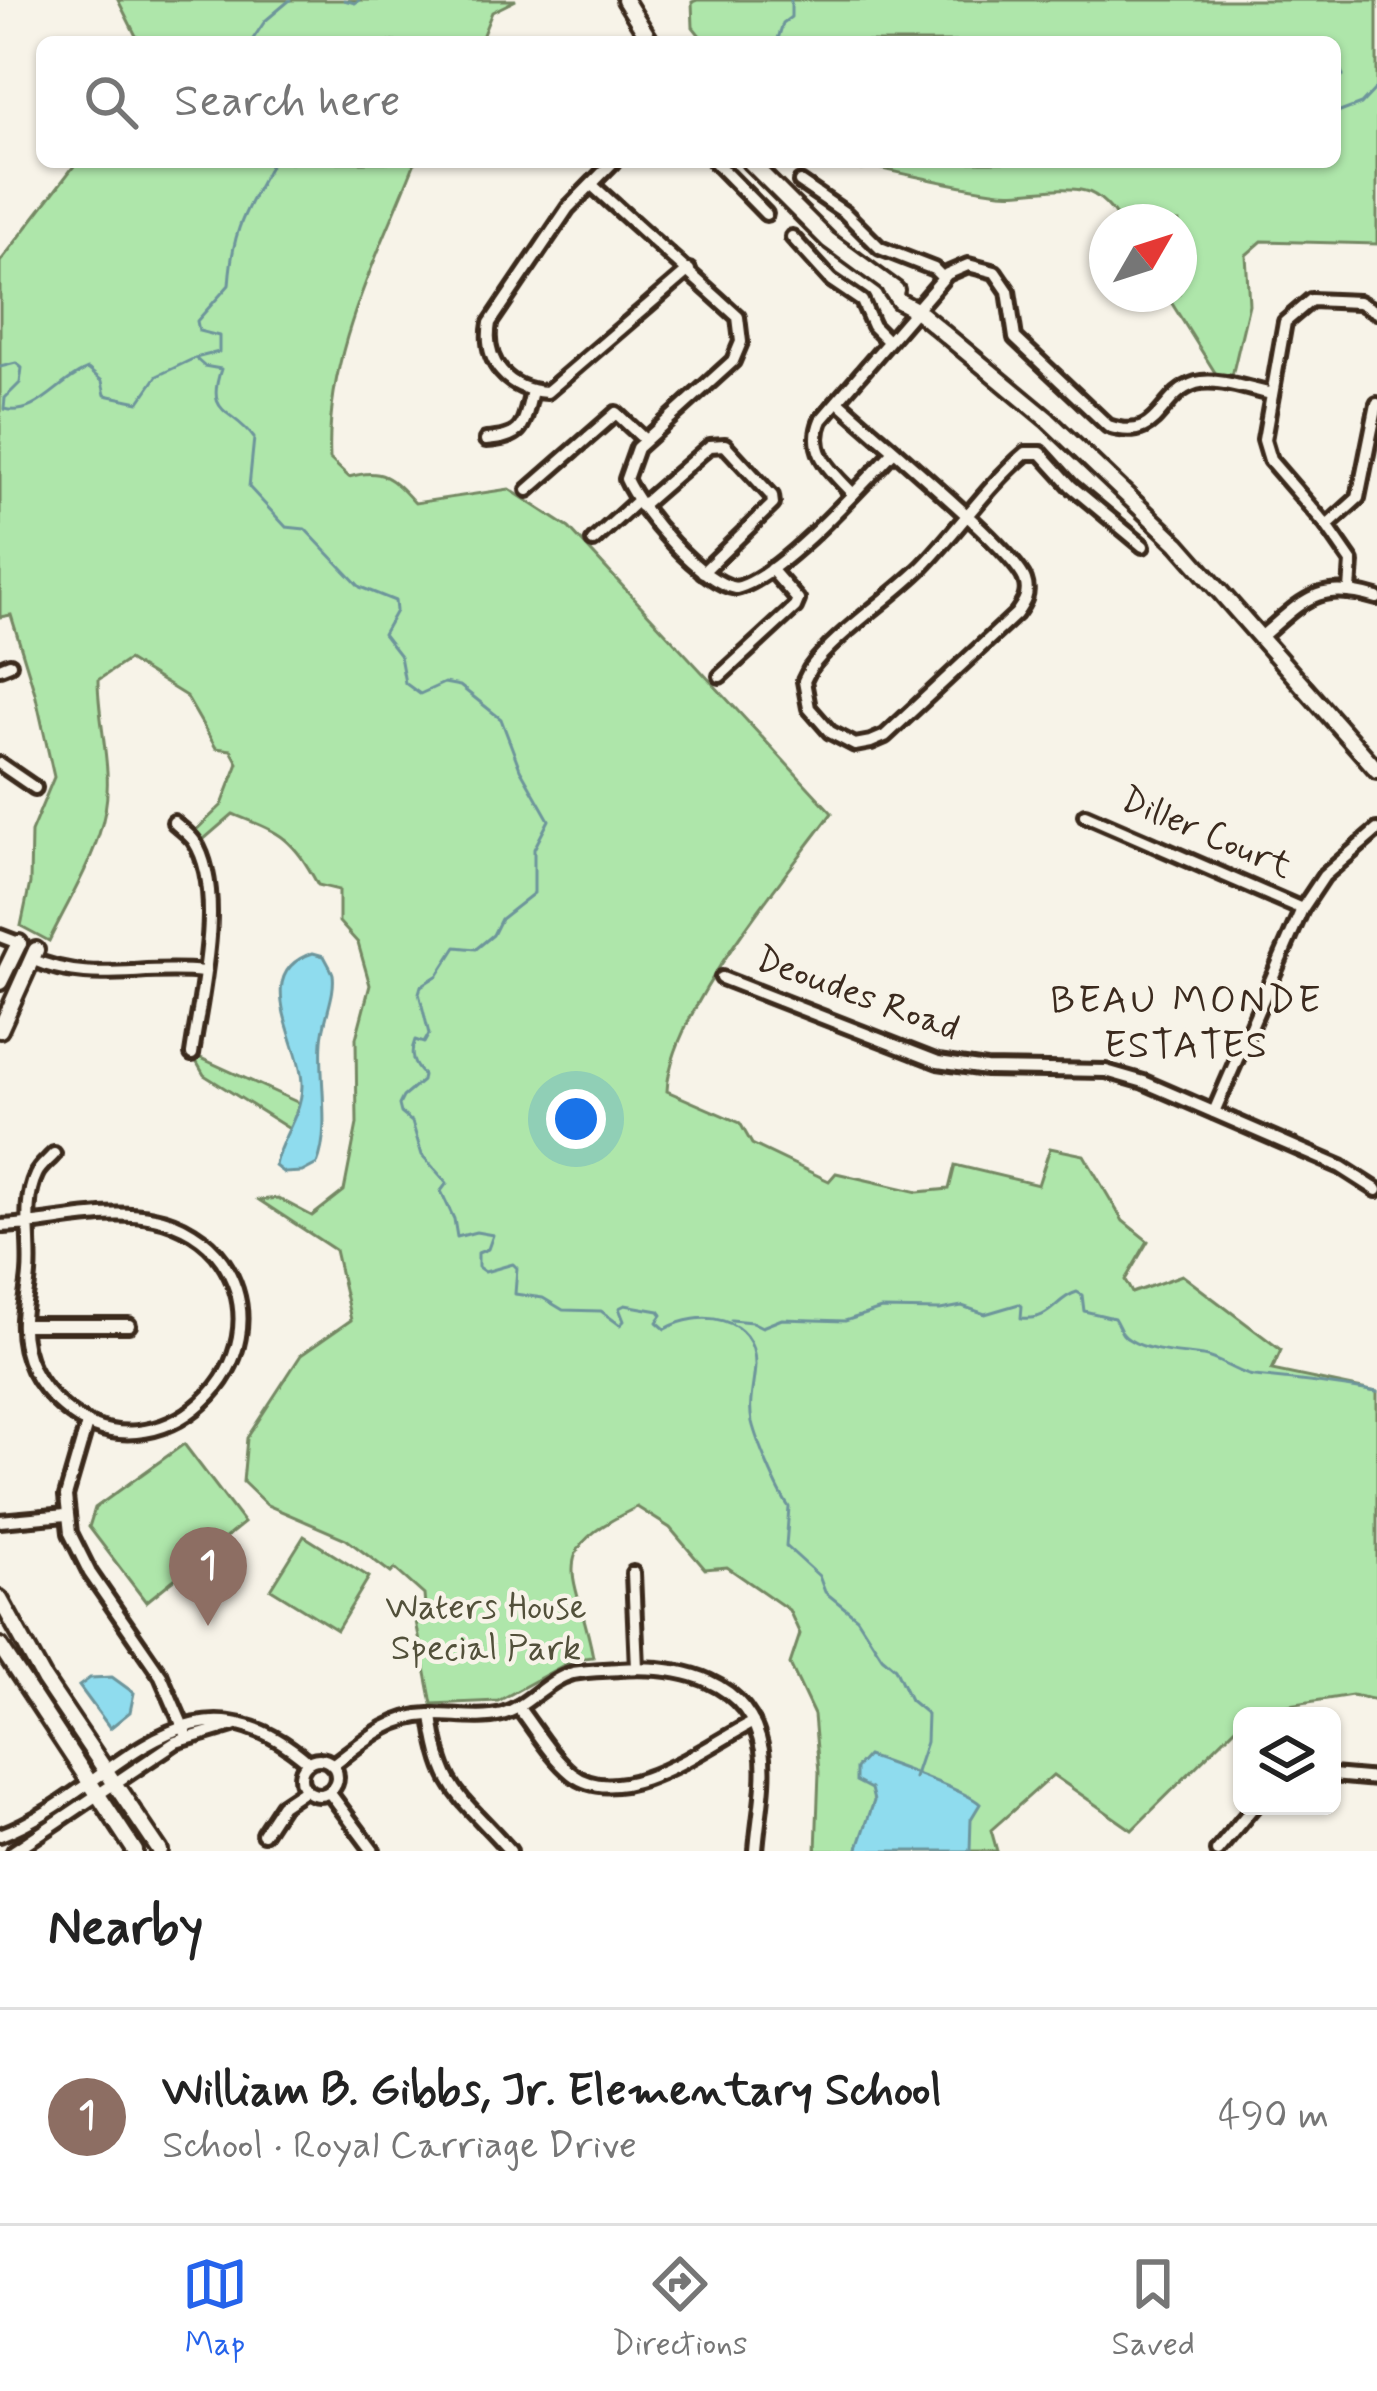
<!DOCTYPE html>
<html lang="en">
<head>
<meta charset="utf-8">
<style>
  body { margin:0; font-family:Mynerve,sans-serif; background:#f2f2f2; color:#222 }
  .controls { position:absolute; right:36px; bottom:36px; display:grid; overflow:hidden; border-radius:18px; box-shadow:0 3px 9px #0004 }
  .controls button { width:108px; height:108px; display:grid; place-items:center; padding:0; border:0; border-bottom:3px solid #e0e0e0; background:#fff; color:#222; font:60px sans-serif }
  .compass { position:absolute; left:1089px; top:204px; width:108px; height:108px; border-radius:50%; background:#fff; box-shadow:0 3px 9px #0004; rotate:51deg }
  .you { position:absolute; left:576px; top:1119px; width:42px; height:42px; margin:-30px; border:9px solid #fff; border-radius:50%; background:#1a73e8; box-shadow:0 0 0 18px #1a73e833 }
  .badge { display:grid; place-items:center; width:78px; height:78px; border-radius:50%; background:#2563eb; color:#fff; font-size:39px; font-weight:700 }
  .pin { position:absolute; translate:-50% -99px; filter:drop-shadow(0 3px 6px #0008) }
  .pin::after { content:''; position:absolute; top:63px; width:42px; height:36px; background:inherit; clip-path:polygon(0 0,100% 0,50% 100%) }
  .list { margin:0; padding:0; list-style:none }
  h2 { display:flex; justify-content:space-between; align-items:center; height:156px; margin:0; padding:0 48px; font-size:51px }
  h2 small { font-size:39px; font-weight:400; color:#767676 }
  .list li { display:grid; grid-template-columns:78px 1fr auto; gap:36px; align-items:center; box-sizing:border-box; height:216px; padding:0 48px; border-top:3px solid #e0e0e0 }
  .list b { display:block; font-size:45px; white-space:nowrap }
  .list p { margin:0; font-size:39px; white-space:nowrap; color:#767676 }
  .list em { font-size:39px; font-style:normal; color:#767676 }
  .icon { flex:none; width:66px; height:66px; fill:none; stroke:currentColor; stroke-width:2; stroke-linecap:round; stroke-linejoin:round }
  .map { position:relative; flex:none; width:1377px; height:1851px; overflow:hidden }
  .search { position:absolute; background:#fff; box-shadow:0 3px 9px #0004; left:36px; right:36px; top:36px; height:132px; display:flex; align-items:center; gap:30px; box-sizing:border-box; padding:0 42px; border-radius:18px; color:#767676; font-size:45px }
  .sheet { height:372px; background:#fff }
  nav { display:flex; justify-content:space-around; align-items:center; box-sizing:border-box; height:168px; border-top:3px solid #e0e0e0; background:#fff; font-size:33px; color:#767676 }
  nav a { display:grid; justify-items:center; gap:6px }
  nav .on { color:#2563eb }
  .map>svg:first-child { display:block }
</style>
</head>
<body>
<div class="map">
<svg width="1377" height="1851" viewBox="0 0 1377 1851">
  <rect width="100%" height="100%" fill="#f7f3e8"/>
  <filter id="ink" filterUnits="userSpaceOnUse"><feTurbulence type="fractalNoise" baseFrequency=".00833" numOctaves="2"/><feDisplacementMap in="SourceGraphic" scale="24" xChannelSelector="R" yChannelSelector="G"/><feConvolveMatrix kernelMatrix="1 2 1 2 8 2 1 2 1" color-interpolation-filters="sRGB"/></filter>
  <g filter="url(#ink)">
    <g fill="#aee6aa" stroke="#748864" stroke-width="3">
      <polygon points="118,0 516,0 492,12 480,42 139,42"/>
      <path d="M697 0H1377V244L1262 241 1246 255 1249 304 1232 376 1216 374 1166 294H1179V222H1120C1113 210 1099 194 1085 191 1058 184 1027 195 1000 192 960 187 919 177 878 168L861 170 847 162H1335V42H705L693 27 692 2Z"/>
      <path d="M77 162H415C378 257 325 354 330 459L349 477C383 467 392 478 415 503L509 489 569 528 832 813C783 880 670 1012 667 1091L740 1123 752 1144 829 1181 836 1173 918 1192 949 1189 955 1165 1038 1185 1050 1148 1084 1155 1123 1221 1148 1241 1125 1280 1132 1293 1182 1275 1281 1350 1272 1370 1377 1392V1700L1352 1695 1253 1711 1242 1716V1721L1132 1830 1053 1775 991 1830 997 1851H816L819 1772 814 1715 790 1664 800 1634 789 1610 727 1567 705 1569 670 1528 637 1507C541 1554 577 1570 593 1657L575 1659 498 1701 432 1704 414 1611 425 1607 424 1595 395 1569 391 1573 346 1539 267 1505 243 1482 247 1438 301 1355 351 1320 335 1250 259 1200 278 1198 312 1216 344 1191 357 1124 356 1038 370 985 358 943 339 922V890L318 885C291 836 283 834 233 814L196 846 190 836 222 805 238 763 231 750 216 748 186 696 128 660 98 680C98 723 113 768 105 811 97 855 69 900 49 941L21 926 30 883 31 832 54 777 35 693 11 615 0 617V262Z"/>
      <polygon points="192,1054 299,1103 291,1130 204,1075"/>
      <polygon points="184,1444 244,1523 146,1602 89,1527 95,1508"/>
      <polygon points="304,1536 369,1577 337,1630 271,1589"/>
    </g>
    <g fill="#8fdcee" stroke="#6d959b" stroke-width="3">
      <path d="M313 953 324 956C326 960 332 970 333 974 336 995 323 1019 322 1041 319 1079 331 1130 317 1164L302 1172 284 1173 275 1166C278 1142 301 1117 302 1086 303 1044 248 973 313 953Z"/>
      <polygon points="112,1677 134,1693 130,1712 110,1728 79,1686 90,1678"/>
      <path d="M867 1756C888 1763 969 1792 980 1804L971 1819 970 1851H857L874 1801 871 1789 856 1781V1768Z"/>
    </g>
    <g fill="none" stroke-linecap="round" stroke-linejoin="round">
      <g stroke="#6d959b" stroke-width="3">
        <polyline points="344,0 355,3 359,0"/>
        <polyline points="251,42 265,21 290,0"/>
        <polyline points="777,42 783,23 791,17 791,0"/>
        <polyline points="1335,54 1343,76 1335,82"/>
        <polyline points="1335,107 1340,112 1361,104 1377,87"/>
        <path d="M195 358 204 366 221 369C205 416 231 407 254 438L249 487 286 527 305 529 360 587 395 601 396 611 383 634 400 656 405 683 420 694 444 683 460 686 501 719 520 769 549 820 534 849V893L501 919 493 935 476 949 456 947 438 975 421 986 419 993 429 1034 424 1043 415 1040C409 1055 413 1065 423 1075L422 1081 403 1097 399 1105 401 1113 412 1122 422 1155 447 1183 441 1191 454 1219 457 1237 476 1232 493 1235 488 1249 478 1253V1267L485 1272 513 1264 517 1268 515 1294 543 1298 563 1310 601 1311 620 1325 624 1321 619 1308 625 1305 659 1311 662 1315 657 1322 665 1329C699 1309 756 1315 755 1366 754 1385 748 1402 752 1422 757 1442 777 1490 789 1507L786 1546 819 1576 825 1592 857 1618 882 1657 895 1668 910 1700 927 1714 926 1742 914 1778"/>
        <path d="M0 367 16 363 22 368 20 383 5 398 4 409C37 418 59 379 88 369L102 381 105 395 139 402 157 376 195 358 219 352V336L199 331 197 321 229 285C233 226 245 213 272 162"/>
        <path d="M731 1320 752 1322 762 1327 782 1319 845 1321 881 1309 940 1310 962 1306 985 1314 1019 1304 1022 1306 1021 1318C1052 1321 1055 1298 1077 1292L1082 1295 1084 1311 1114 1318C1120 1327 1120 1335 1130 1340 1149 1352 1182 1353 1203 1356 1217 1358 1241 1375 1254 1376 1295 1380 1336 1385 1377 1392"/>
      </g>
      <defs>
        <g id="minor">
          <path d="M613 162 568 208 490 323C483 362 508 390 547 392L689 270"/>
          <polyline points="715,162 766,214"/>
          <polyline points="800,182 845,213 880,248 934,269 943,278"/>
          <path d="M592 185 738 317 741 342 733 361 637 448 626 479C641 512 700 582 736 588 778 579 861 486 893 452"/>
          <polyline points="792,237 831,280 862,301 873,326 888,341"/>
          <polyline points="1377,312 1359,302 1311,300 1285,322 1264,440 1270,460 1327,526 1358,498 1377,404"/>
          <path d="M838 401C871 432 1015 550 1025 580 1030 594 1024 603 1016 614L885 736 871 742 855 745 830 732 809 708 804 681 810 669C835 634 890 599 923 566 958 530 987 486 1026 453H1041L1071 486 1143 546"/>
          <path d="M486 440C525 437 523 426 532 391"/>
          <polyline points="528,490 616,413 645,440"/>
          <path d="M853 494C832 471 807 453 821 420L947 274 968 265 995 272 1008 291 1015 338 1108 426C1161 444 1157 395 1196 383 1217 377 1251 390 1272 394"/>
          <polyline points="641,506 710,446 725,445 772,496 773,504 703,572"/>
          <polyline points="1327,526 1352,562 1350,590"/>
          <polyline points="593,541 637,501"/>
          <path d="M1261 637C1304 600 1318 580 1377 598"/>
          <polyline points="0,668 10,664"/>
          <polyline points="720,676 795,607 798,600 771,569"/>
          <polyline points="0,764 35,788"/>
          <polyline points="1085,815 1302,909"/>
          <path d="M174 822C180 828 189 834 194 841 227 892 200 997 192 1054"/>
          <polyline points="0,936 21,944"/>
          <path d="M31 959C91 985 140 965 203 972"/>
          <polyline points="722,978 938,1062 986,1069 1106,1071 1144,1082 1341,1167 1377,1190"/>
          <polyline points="1214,1112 1302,909 1324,876 1377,830"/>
          <path d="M0 1226C51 1225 103 1207 154 1218 180 1223 207 1239 222 1261 290 1362 155 1487 63 1407 36 1384 21 1355 23 1319 24 1304 28 1289 29 1274 32 1243 22 1204 36 1175 39 1167 49 1160 54 1154"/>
          <polyline points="23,1325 129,1325"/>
          <polyline points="87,1424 66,1496 70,1533 90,1573 161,1676 187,1736"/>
          <polyline points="0,1521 66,1515"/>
          <polyline points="633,1573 637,1668"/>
          <path d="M518 1707C535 1729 551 1757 572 1774 621 1812 707 1746 753 1722"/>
          <path d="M432 1715C441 1793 462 1796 510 1851"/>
          <circle cx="319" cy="1777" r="18"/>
          <path d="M332 1765C362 1743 390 1716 429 1715 453 1714 478 1720 502 1714 529 1706 546 1680 573 1673 587 1670 604 1670 619 1669 681 1665 749 1679 762 1750 767 1781 758 1820 756 1851"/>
          <polyline points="1332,1775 1377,1779"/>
          <polyline points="329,1792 373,1851"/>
          <polyline points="263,1834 282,1805 306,1789"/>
          <path d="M0 1835C113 1793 183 1654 308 1762"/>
          <polyline points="14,1851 176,1742 233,1725"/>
          <polyline points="1217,1851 1254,1806"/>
        </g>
        <g id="tertiary">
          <polyline points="625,0 651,42"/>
          <polyline points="750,162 828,240 896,290"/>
          <polyline points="890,288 899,301 916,310 1048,420 1178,544 1377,770"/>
          <polyline points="0,982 19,943"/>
          <polyline points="0,1030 36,950"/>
          <polyline points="0,1599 44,1679 160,1851"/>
          <polyline points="0,1646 135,1851"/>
        </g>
      </defs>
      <use href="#minor" stroke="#3b2a1e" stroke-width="20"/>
      <use href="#tertiary" stroke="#3b2a1e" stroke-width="22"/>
      <use href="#minor" stroke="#f7f3e8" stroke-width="10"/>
      <use href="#tertiary" stroke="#f7f3e8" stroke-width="14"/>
    </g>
  </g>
  <g text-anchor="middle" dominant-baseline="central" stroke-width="9" stroke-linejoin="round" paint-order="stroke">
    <g font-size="36" fill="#3b2a1e" stroke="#f7f3e8">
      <text transform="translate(1206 834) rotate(23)">Diller Court</text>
      <text transform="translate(857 995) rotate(20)">Deoudes Road</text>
    </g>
    <g font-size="36" fill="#52503a" stroke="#f7f3e8">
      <text x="486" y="1608">Waters House<tspan x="486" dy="41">Special Park</tspan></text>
    </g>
    <g font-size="39" letter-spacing="3" fill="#3b2a1e" stroke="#f7f3e8">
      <text x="1187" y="1001">BEAU MONDE<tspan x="1187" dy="45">ESTATES</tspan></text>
    </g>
  </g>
</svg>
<div class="controls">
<button><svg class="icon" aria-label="layers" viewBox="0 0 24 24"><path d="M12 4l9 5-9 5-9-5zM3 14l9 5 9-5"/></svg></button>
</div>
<svg class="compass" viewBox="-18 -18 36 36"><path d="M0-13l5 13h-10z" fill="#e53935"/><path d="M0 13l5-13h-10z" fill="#767676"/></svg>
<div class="you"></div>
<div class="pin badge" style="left:208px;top:1626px;background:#8d6e63">1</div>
<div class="search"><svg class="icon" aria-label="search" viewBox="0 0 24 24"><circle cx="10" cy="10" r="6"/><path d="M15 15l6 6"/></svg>Search here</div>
</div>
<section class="sheet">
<h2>Nearby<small></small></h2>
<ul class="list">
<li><span class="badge" style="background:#8d6e63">1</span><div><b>William B. Gibbs, Jr. Elementary School</b><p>School · Royal Carriage Drive</p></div><em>490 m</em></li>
</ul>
</section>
<nav>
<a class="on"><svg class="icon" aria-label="map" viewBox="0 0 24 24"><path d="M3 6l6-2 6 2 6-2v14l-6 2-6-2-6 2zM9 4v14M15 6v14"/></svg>Map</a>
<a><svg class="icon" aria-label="directions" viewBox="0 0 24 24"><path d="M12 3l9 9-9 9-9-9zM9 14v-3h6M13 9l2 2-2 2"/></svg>Directions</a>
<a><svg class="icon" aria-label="saved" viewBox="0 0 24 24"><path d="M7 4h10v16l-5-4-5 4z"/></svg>Saved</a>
</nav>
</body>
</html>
